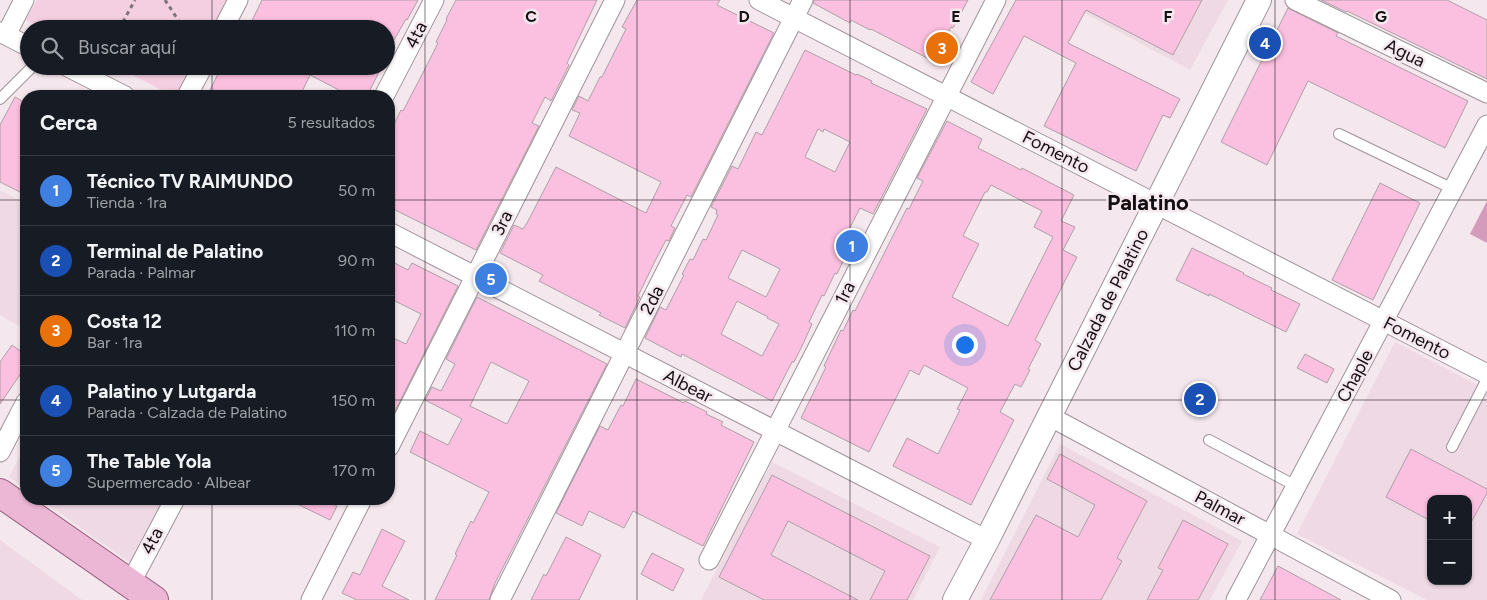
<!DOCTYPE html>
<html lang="es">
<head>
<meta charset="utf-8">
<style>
  body { margin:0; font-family:Figtree,sans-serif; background:#20242c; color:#f1f3f6 }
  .controls { position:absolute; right:15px; bottom:15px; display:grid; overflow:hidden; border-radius:10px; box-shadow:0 1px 4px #0004 }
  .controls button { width:45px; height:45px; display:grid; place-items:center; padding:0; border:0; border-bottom:1px solid #363941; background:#171b24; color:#f1f3f6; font:25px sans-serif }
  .you { position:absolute; left:964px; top:344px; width:18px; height:18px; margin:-12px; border:4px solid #fff; border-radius:50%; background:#1a73e8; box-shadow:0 0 0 8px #1a73e833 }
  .badge { display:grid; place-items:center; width:32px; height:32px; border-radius:50%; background:#0b8043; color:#fff; font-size:16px; font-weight:700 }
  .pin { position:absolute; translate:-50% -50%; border:2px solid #fff; box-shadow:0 1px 5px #0006 }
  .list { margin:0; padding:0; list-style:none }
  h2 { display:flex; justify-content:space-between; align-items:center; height:65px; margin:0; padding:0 20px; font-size:21px }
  h2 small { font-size:16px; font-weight:400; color:#9ea1a6 }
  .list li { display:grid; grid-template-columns:32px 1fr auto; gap:15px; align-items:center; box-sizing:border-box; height:70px; padding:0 20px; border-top:1px solid #363941 }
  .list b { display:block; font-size:19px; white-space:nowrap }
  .list p { margin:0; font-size:16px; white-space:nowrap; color:#9ea1a6 }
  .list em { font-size:16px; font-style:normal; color:#9ea1a6 }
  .icon { flex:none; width:28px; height:28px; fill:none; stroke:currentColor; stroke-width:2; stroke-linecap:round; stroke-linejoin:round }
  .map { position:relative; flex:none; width:1487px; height:600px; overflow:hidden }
  .search { position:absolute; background:#171b24; box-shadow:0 1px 4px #0004; left:20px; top:20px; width:375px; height:55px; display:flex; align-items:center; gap:12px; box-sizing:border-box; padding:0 18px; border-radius:28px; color:#9ea1a6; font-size:19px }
  .panel { position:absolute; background:#171b24; box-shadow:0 1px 4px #0004; left:20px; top:90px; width:375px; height:415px; border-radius:20px }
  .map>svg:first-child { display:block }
</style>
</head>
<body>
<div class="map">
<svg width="1487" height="600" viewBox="0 0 1487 600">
  <rect width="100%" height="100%" fill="#f5e7ee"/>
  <g fill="#eed9e4" fill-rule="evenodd">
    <polygon points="1060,0 1228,0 1190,70"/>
    <polygon points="0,190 26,204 26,330 0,315"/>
    <path d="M1395 342 1487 390V600H1427L1297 534ZM1431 499H1468V581H1431Z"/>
    <polygon points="26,444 26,489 9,477"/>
    <polygon points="1060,444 1242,541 1210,600 981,600"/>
    <polygon points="772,462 940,547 913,600 701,600"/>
    <polygon points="40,499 166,499 132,564"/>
    <polygon points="0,540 82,600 0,600"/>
  </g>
  <g fill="#f4cfe1">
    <polygon points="37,0 229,0 215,29 42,29 26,20"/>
    <polygon points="115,66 195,66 179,96 173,96"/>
  </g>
  <polygon fill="#d59bba" points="1487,201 1487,243 1470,234"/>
  <g fill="#fbbfdf" stroke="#ada0a6" fill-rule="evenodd">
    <polygon points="262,0 418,0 407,20 406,19 386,54 386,29 248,29"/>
    <polygon points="456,0 597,0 567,63 569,65 551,101 545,97 532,123 539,126 476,250 389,207 389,134 401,110 403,111 428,63 438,43 436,42 447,20 446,19"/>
    <polygon points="637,0 720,0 717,5 774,33 691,197 687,195 671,226 675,228 669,241 666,240 656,259 638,296 640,297 625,328 599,315 601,313 539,281 543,275 500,253 514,225 523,229 527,223 556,167 646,213 661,182 569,136 580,113 572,110 579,96 588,101 600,77 602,77 626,29 622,27"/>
    <polygon points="814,0 968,0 953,28 951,27 933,61 871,29 870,30 851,20 850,23 813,3"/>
    <polygon points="1016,0 1202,0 1173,55 1086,10 1068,43 1180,99 1170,118 1163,115 1136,171 1044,126 1076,63 1024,36 993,94 971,82"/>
    <polygon points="1321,0 1447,0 1487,20 1487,79 1347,11 1346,12"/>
    <polygon points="1288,8 1338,33 1336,36 1468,101 1445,148 1308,81 1267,165 1221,142"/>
    <path d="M805 50 856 75 857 74 872 81 871 83 927 109 873 214 860 208 837 253 845 257 837 274 835 273 824 296 822 295 809 322 812 324 803 344 794 362H792L772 401 682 354 681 357 645 338 660 307 666 310 684 275 682 274 690 259 693 260 703 239 706 240 718 215 716 214 717 210 711 207 732 166 738 169 756 132 762 135ZM818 129 823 132 824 129 850 142 835 172 805 157ZM742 250 780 269 766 297 728 278ZM737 301 768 317 767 318 779 324 762 356 721 334Z"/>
    <polygon points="222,66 382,66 367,96 336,96 339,90 310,75 300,96 207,96"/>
    <polygon points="15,97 26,103 26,195 0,182 0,125"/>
    <path d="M947 121 982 139 978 148 1021 170 1022 168 1074 195 1061 221 1075 227 1063 250 1077 257 1035 340 1041 344 1028 369 1030 370 1021 387 1015 384 1000 412 1014 420 971 505 893 466 907 438 938 454 960 410 957 409 968 388 924 365 919 375 910 370 869 452 801 418 826 367 824 366 841 330 843 331 853 310 855 311 907 208 909 209 923 181 917 178ZM991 185 1042 211 1034 227 1053 237 1008 326 952 297 979 244 963 236 985 192H987Z"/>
    <polygon points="1380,183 1420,203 1373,300 1332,280"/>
    <polygon points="1192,248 1244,273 1243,274 1272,288 1271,290 1300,304 1286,332 1209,294 1209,296 1176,280"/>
    <polygon points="389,260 408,270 412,263 458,286 389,423 389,336 406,344 421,314 389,298"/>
    <path d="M477 297 607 364 495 583 489 600H435L457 555 455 554 471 521 473 523 489 492 410 452 420 431 448 445 462 419 425 400 432 387 441 391 455 364 446 359ZM491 362 529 381 507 424 470 406Z"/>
    <polygon points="12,345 26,355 26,366 0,404 0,362"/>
    <polygon points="1305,354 1334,369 1327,383 1297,368"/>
    <polygon points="636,379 684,403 685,401 707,412 706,414 723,422 721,425 754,442 703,546 633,511 624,528 589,511 582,526 556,513 600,426 608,430 621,405 623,406"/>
    <polygon points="1411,449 1487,489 1487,493 1468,528 1468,499 1431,499 1431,521 1386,497"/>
    <polygon points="1060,454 1147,501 1117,558 1122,561 1101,600 990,600 1036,515 1078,537 1095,505 1047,479"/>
    <polygon points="772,475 930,556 907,600 870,600 885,571 788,521 771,555 858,600 764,600 719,577"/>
    <polygon points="287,499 323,499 337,506 330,520"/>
    <polygon points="1183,520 1228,544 1198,600 1147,600 1163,570 1158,568"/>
    <polygon points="382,529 405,541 382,586 409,600 357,600 342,593 353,572 360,575"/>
    <polygon points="566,537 601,555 579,600 531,600 544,574 546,576"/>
    <polygon points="652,553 684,569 673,591 641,574"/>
    <polygon points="1278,566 1341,600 1260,600"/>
  </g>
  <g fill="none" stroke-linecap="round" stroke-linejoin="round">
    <defs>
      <g id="service">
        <polyline points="0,99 33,66"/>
        <polyline points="1339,134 1453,189"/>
        <polyline points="1209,440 1296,486"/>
        <polyline points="1452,447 1487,379"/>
      </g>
      <g id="minor">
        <polyline points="759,0 1487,374"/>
        <polyline points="1295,0 1487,93"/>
        <polyline points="223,29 238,0"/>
        <polyline points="0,32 29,47"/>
        <polyline points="6,35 24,0"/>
        <polyline points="66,66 125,96"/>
        <polyline points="187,96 203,66"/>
        <polyline points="384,96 434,0"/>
        <polyline points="389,232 987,540"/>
        <polyline points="1049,416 1391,600"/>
        <polyline points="389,447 615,0"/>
        <polyline points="0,452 26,402"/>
        <polyline points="709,560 996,0"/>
        <polyline points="130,584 175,499"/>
        <polyline points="311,600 362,499"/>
        <polyline points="500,600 803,0"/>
        <polyline points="1236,600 1487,125"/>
      </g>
      <polyline id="tertiary" points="955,600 987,540 1259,0"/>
      <polyline id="primary" points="0,493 154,600"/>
    </defs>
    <use href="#service" stroke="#9e9298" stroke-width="12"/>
    <use href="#minor" stroke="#9e9298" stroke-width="21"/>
    <use href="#tertiary" stroke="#9e9298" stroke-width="26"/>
    <use href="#primary" stroke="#975d7d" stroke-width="30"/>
    <g stroke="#7c7478" stroke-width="3" stroke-dasharray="4 4" stroke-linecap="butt">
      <polyline points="165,0 184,29"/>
      <polyline points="119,29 135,0"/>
    </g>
    <use href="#service" stroke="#fff" stroke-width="10"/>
    <use href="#minor" stroke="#fff" stroke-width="19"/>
    <use href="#tertiary" stroke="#fff" stroke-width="24"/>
    <use href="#primary" stroke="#ebb7d4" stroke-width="28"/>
  </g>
  <path fill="none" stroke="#141012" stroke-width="1" stroke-opacity="0.55" d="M212 0V29M425 0V600M637 0V600M850 0V600M1062 0V600M1275 0V600M212 66V96M0 200H26M389 200H1487M0 400H26M389 400H1487M212 499V600"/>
  <g text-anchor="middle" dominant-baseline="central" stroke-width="5" stroke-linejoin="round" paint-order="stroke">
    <g font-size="18" fill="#141012" stroke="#f5e7ee">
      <text transform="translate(416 35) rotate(-63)">4ta</text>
      <text transform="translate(1405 53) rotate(26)">Agua</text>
      <text transform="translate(1056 152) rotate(27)">Fomento</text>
      <text transform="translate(502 223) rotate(-63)">3ra</text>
      <text transform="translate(845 293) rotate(-63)">1ra</text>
      <text transform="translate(652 300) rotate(-63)">2da</text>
      <text transform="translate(1108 300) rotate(-63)">Calzada de Palatino</text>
      <text transform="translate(1417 338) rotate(27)">Fomento</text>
      <text transform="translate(1355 376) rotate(-62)">Chaple</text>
      <text transform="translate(688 386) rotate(27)">Albear</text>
      <text transform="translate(1220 508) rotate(28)">Palmar</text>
      <text transform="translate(152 541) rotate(-63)">4ta</text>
    </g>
    <g font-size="22" font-weight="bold" fill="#141012" stroke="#f5e7ee">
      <text x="1148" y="202">Palatino</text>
    </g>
  </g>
  <g font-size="16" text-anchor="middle" font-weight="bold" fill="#141012" stroke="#f5e7ee" stroke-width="5" stroke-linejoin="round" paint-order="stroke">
    <text x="531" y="22">C</text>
    <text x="744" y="22">D</text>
    <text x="956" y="22">E</text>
    <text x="1168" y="22">F</text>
    <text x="1381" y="22">G</text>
  </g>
</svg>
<div class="controls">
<button>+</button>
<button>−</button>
</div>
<div class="you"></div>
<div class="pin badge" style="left:852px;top:246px;background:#3f7fe0">1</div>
<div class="pin badge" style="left:1200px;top:399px;background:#1a4fb4">2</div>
<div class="pin badge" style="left:942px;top:48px;background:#e8710a">3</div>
<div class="pin badge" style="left:1265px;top:43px;background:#1a4fb4">4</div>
<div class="pin badge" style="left:491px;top:279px;background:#3f7fe0">5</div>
<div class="search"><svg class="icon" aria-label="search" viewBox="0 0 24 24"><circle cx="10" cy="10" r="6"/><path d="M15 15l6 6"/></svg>Buscar aquí</div>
<section class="panel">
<h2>Cerca<small>5 resultados</small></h2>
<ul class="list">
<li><span class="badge" style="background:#3f7fe0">1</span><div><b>Técnico TV RAIMUNDO</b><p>Tienda · 1ra</p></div><em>50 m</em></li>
<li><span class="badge" style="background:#1a4fb4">2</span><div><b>Terminal de Palatino</b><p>Parada · Palmar</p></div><em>90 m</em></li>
<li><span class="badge" style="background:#e8710a">3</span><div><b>Costa 12</b><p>Bar · 1ra</p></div><em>110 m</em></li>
<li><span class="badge" style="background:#1a4fb4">4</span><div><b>Palatino y Lutgarda</b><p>Parada · Calzada de Palatino</p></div><em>150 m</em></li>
<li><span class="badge" style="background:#3f7fe0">5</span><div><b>The Table Yola</b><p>Supermercado · Albear</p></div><em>170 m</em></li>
</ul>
</section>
</div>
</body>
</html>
